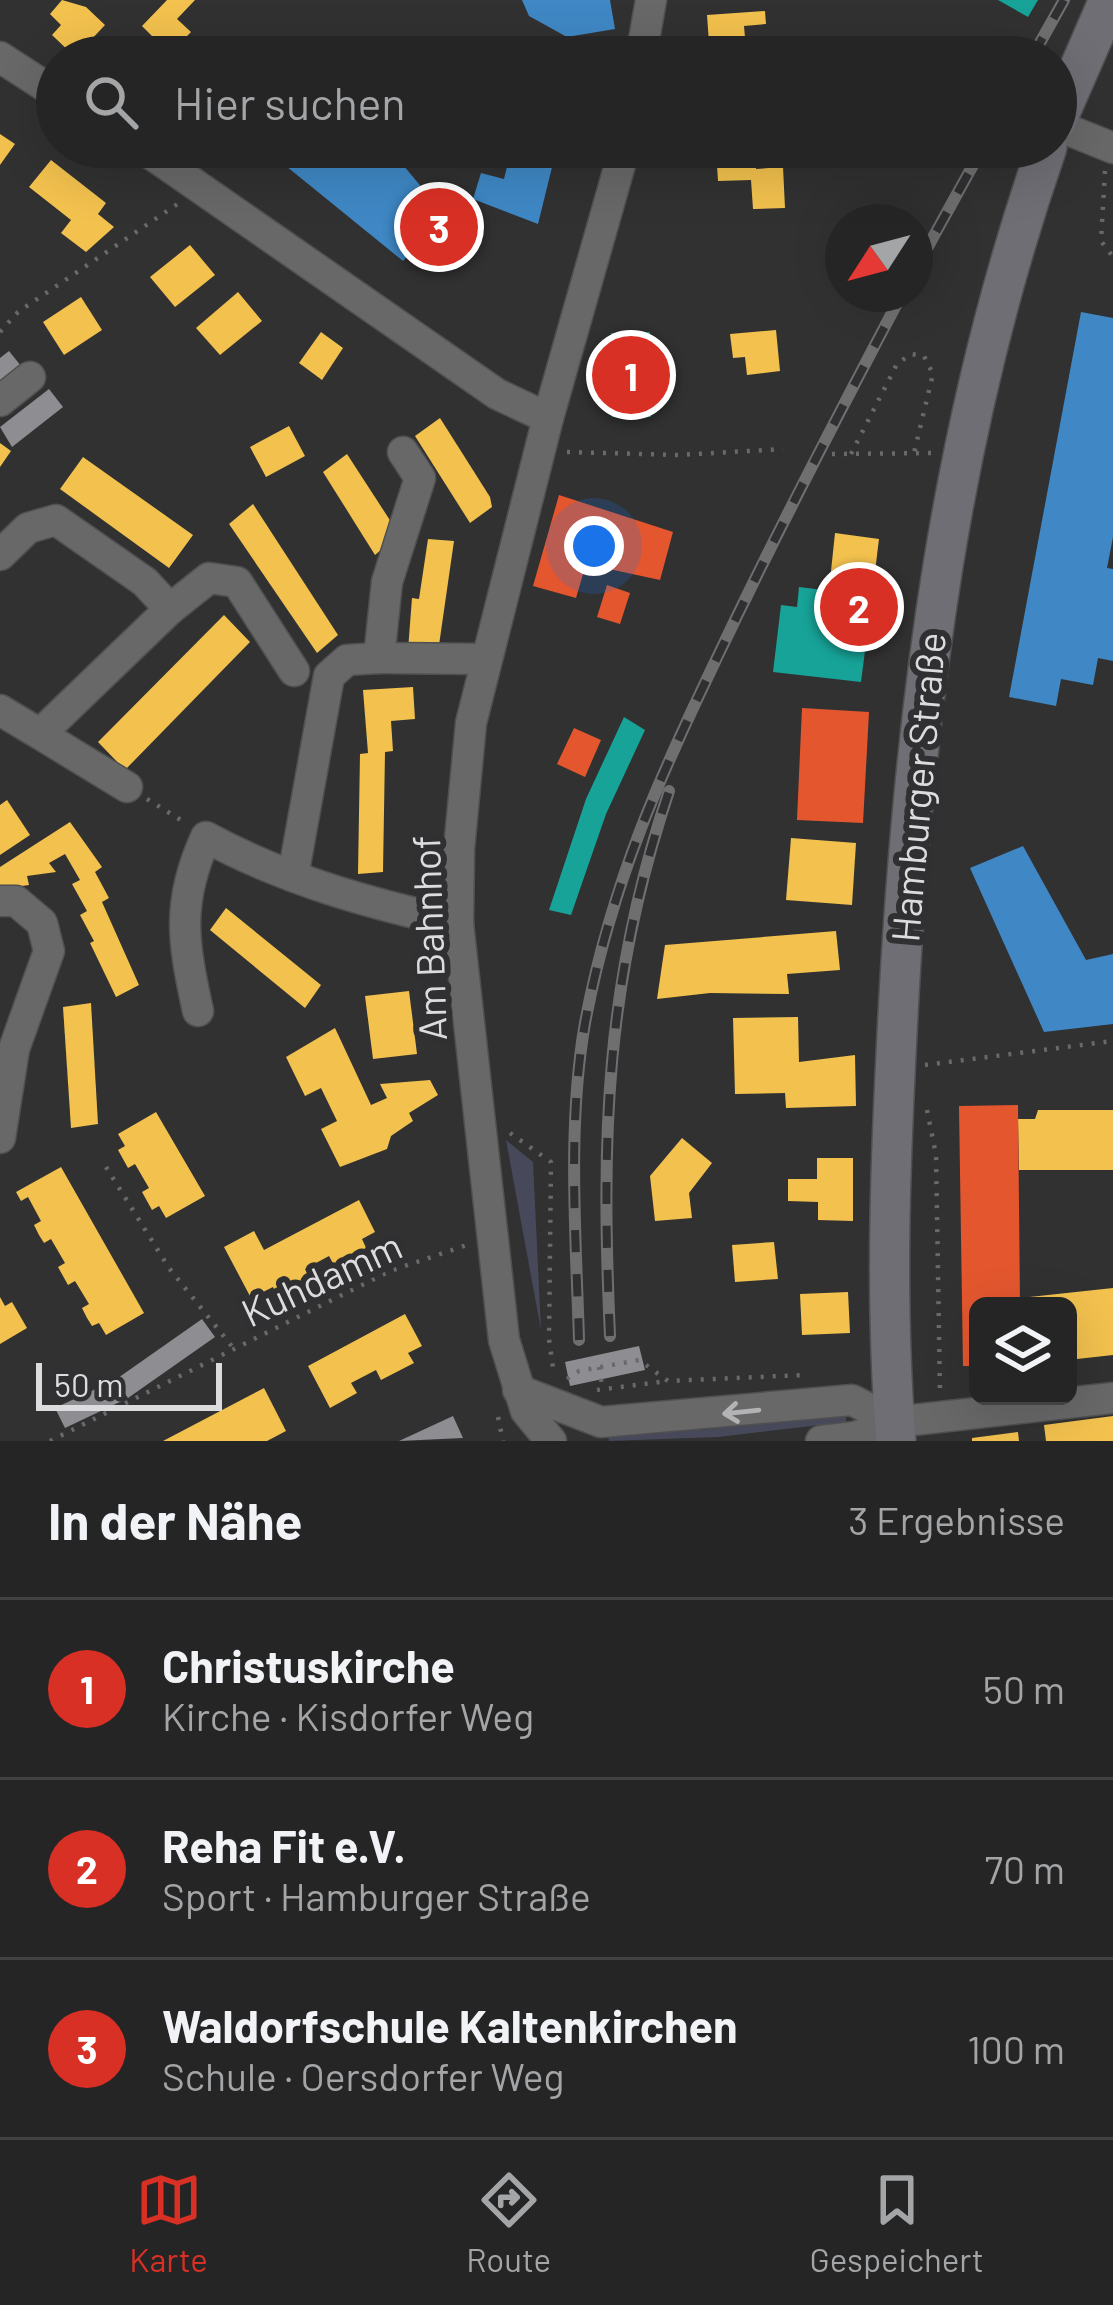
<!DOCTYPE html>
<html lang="de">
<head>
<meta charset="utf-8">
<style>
  body { margin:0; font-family:Barlow,sans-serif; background:#313132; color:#f1f3f6 }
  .controls { position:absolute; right:36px; bottom:36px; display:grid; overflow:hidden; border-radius:18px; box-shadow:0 12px 48px #0002 }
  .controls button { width:108px; height:108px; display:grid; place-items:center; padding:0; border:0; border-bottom:3px solid #424243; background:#252526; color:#f1f3f6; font:60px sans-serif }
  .compass { position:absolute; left:825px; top:204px; width:108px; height:108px; border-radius:50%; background:#252526; box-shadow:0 12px 48px #0002; rotate:234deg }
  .scale { position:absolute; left:36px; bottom:30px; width:186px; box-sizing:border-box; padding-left:12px; border:6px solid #dcdcde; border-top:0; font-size:33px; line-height:42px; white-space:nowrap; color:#dcdcde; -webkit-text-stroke:9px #303033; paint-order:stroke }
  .you { position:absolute; left:594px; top:546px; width:42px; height:42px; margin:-30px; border:9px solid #fff; border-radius:50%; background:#1a73e8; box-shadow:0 0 0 18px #1a73e833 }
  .badge { display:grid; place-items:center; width:78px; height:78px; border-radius:50%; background:#d93025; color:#fff; font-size:39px; font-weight:700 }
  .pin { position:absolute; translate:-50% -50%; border:6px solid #fff; box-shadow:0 3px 12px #0006 }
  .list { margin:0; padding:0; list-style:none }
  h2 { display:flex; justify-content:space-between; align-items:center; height:156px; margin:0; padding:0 48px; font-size:51px }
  h2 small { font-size:39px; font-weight:400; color:#a3a5a7 }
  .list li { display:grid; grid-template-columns:78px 1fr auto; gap:36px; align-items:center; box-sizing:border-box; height:180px; padding:0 48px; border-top:3px solid #424243 }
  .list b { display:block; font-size:45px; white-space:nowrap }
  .list p { margin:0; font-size:39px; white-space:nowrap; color:#a3a5a7 }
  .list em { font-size:39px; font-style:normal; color:#a3a5a7 }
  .icon { flex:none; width:66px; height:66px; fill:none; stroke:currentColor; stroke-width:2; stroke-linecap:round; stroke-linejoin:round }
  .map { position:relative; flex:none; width:1113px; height:1441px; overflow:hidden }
  .search { position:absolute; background:#252526; box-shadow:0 12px 48px #0002; left:36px; right:36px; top:36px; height:132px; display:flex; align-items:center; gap:30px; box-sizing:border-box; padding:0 42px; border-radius:66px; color:#a3a5a7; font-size:45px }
  .sheet { height:696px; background:#252526 }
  nav { display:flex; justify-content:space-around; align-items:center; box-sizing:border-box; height:168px; border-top:3px solid #424243; background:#252526; font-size:33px; color:#a3a5a7 }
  nav a { display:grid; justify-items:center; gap:6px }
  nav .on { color:#d93025 }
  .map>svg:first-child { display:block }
</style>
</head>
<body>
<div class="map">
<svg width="1113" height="1441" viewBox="0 0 1113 1441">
  <rect width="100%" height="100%" fill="#313132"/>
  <g fill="#47495b">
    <polygon points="506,1140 533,1162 541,1330"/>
    <polygon points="846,1409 846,1422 718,1437 609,1441 608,1435 711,1429"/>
  </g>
  <g fill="#f2c14e">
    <polygon points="62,0 86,7 105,25 75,57 52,35 61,25 50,14"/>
    <polygon points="167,0 195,0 177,19 191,32 179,44 193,57 134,57 153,37 142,26"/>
    <polygon points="765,11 766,24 744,26 746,49 754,48 754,57 710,57 707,15"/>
    <polygon points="0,134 15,144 0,165"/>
    <polygon points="755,148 756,169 783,167 785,208 753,209 751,180 718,181 716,150"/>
    <polygon points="51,160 106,203 98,214 114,227 86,252 61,233 71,220 29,187"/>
    <polygon points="190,245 215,275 175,307 150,277"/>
    <polygon points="238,292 262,321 220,355 196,328"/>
    <polygon points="81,297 102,330 64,355 43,322"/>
    <polygon points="776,330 780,371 747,375 745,357 733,358 730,334"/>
    <polygon points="321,332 343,348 322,380 299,363"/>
    <polygon points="440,418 490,497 492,507 470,523 415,436"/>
    <polygon points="289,426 305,456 266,477 250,447"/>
    <polygon points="0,443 11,451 0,467"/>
    <polygon points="347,454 395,528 396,537 375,555 323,472"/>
    <polygon points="83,457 193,535 169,568 60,489"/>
    <polygon points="253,504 338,635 317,653 229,524"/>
    <polygon points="835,533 879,539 872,596 829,590"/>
    <polygon points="428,539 454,541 438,652 408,650 412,598 419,599"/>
    <polygon points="224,615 250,642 125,770 98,742"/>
    <polygon points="413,687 415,719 391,721 393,751 385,752 383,872 358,874 360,754 368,753 363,690"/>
    <polygon points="7,800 30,835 0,855 0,805"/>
    <polygon points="70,822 102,867 95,872 109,898 102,902 139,985 116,997 90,943 94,941 80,915 87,911 72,884 80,880 65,854 49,863 56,872 27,876 29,885 0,889 0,867"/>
    <polygon points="791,838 856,843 852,905 786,900"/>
    <polygon points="226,908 321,985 305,1008 210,930"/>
    <polygon points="836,931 840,970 787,974 789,994 710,993 657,999 665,945"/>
    <polygon points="409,991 417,1054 373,1059 365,996"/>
    <polygon points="91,1003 98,1124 71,1128 63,1007"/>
    <polygon points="798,1017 799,1062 855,1055 856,1106 786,1108 785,1093 735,1094 733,1018"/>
    <polygon points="335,1028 371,1105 387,1098 380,1084 430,1080 438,1095 409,1113 413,1121 391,1136 387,1149 340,1167 321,1129 337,1121 321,1088 305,1096 286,1057"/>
    <polygon points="1038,1110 1113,1110 1113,1170 1019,1170 1018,1119 1035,1119"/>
    <polygon points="156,1112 205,1196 166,1218 159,1206 152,1210 142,1192 149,1188 135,1164 128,1168 118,1150 125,1146 118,1134"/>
    <polygon points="682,1138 712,1163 689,1193 692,1218 655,1221 650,1176"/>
    <polygon points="817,1158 853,1158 853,1221 818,1220 818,1202 788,1201 788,1179 817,1179"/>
    <polygon points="61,1167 144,1313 106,1335 99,1323 92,1326 87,1318 82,1308 89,1304 75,1281 68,1285 58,1267 65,1263 51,1239 44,1243 39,1235 34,1225 41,1221 28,1197 21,1201 16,1192"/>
    <polygon points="359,1200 375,1232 362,1239 367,1250 335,1267 329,1256 305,1269 311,1279 278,1297 273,1287 251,1298 224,1247 254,1231 264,1250"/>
    <polygon points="774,1242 778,1279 735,1282 732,1245"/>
    <polygon points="1113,1288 1113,1355 1068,1360 1068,1306 1020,1306 1020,1298"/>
    <polygon points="848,1292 850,1333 802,1335 800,1294"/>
    <polygon points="0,1297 5,1306 12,1302 27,1328 0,1344"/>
    <polygon points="405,1314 422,1346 408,1353 414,1363 381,1380 376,1370 351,1383 357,1393 330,1408 308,1366"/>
    <polygon points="264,1388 286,1431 267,1441 163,1441"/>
    <polygon points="1113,1416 1113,1441 1046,1441 1044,1425"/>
    <polygon points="1018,1432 1019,1441 972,1441 972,1438"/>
  </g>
  <g fill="#e4572e">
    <polygon points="559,495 673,532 660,580 586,564 576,598 533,586"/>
    <polygon points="607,585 630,593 620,624 597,617"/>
    <polygon points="802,708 869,712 863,823 797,820"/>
    <polygon points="574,728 601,740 585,777 557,764"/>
    <polygon points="1018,1105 1020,1306 978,1306 978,1366 963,1366 959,1106"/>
  </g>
  <g fill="#3f88c5">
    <polygon points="522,0 610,0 615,29 567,37 529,16"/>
    <polygon points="272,147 388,147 444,214 403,261 270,153"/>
    <polygon points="512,147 557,147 538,224 473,199 481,173 504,179"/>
    <polygon points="1081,312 1113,318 1113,537 1107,568 1113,569 1113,661 1098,658 1093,685 1061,679 1056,706 1009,697"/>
    <polygon points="1023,846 1086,960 1113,954 1113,1024 1044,1032 970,868"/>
  </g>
  <g fill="#17a398">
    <polygon points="998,0 1038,0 1028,17"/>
    <polygon points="650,332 651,417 612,417 611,333"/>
    <polygon points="799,587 872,596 861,682 773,672 781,605 797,607"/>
    <polygon points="624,717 645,730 606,814 571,915 549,910 586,799"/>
  </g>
  <g fill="#8d8d92">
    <polygon points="9,351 25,371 0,390 0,358"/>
    <polygon points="49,389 63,407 12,447 0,427"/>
    <polygon points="202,1319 215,1337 128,1398 115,1380"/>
    <polygon points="639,1346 645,1370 570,1386 565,1362"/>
    <polygon points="115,1380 124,1400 65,1428 55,1408"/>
    <polygon points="453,1416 463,1438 399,1441"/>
  </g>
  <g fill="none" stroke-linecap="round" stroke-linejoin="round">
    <defs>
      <g id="minor">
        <polyline points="0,57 57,94"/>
        <polyline points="641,57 651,0"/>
        <polyline points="1056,125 1113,148"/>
        <polyline points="141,147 497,394 548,418"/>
        <polyline points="0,401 30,377"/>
        <polyline points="403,452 420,478 387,582 379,658 486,659"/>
        <polyline points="0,555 28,528 56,520 145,582 170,609 40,734 0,710"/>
        <polyline points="170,609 209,578 237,582 294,671"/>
        <polyline points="40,734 127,787"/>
        <polyline points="293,876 329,676 347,660 379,658"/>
        <polyline points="0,901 16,901 42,923 49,951 14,1049 0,1138"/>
        <path d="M198 1011C183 942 176 903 206 837 285 880 371 904 458 923"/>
        <polyline points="518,1390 601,1422 852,1400 895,1422"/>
        <polyline points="551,1441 526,1411 504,1340 458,923 459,849 471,723 548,418 625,147"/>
        <polyline points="821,1441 855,1437 895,1422 1113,1398"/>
      </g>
      <g id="major">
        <polyline points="1056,122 1109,0"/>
        <path d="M896 1441C884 1292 891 1144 899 996 915 706 951 422 1047 147"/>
      </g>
    </defs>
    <use href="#minor" stroke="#505051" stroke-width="33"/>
    <use href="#major" stroke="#505051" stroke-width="42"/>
    <g stroke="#69696a" stroke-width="4.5" stroke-dasharray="3 9" stroke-linecap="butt">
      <polyline points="1105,171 1101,241 1113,257"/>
      <polyline points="0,332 18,312 179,203"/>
      <polyline points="567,452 679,455 783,449"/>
      <polyline points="832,454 935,453"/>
      <polyline points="851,454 897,364 911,354 924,356 933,374 914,453"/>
      <polyline points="147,799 184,822"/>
      <polyline points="925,1065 1113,1041"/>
      <polyline points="927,1110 936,1155 940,1392"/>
      <polyline points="510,1133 551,1162 549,1339 554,1375"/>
      <polyline points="106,1167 169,1268 234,1349"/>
      <polyline points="599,1367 602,1385"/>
      <polyline points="567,1379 579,1371 639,1360 668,1381 803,1375"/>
      <polyline points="597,1390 668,1381"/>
      <polyline points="498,1417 503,1441"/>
      <polyline points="50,1441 390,1271 467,1245"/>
    </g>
    <use href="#minor" stroke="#686869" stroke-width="30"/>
    <use href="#major" stroke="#6e6e74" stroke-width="39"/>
    <defs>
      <g id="rail">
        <polyline points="1032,57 1064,0"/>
        <polyline points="915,270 983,147"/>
        <path d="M610 1336C601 1137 605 982 669 791"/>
        <path d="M579 1340C576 1237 567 1126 585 1023 612 879 662 772 725 641 781 524 841 409 902 294"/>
      </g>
    </defs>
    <use href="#rail" stroke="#6f6f70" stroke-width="12"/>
    <use href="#rail" stroke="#303033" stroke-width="8" stroke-dasharray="22" stroke-linecap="butt"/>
  </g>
  <defs><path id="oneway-shaft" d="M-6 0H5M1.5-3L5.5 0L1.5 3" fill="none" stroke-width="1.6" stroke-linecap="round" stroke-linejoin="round" transform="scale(3)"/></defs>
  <use stroke="#b3b3b5" href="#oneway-shaft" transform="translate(741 1412) rotate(174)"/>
  <g text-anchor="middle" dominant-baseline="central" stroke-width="12" stroke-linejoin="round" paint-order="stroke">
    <g font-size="39" fill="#dcdcde" stroke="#303033">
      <text transform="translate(917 787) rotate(-85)">Hamburger Straße</text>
      <text transform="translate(428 938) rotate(-92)">Am Bahnhof</text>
      <text transform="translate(321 1278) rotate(-25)">Kuhdamm</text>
    </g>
  </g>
</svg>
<div class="controls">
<button><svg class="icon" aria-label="layers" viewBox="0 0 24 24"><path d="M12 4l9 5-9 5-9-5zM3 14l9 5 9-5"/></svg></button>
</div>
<svg class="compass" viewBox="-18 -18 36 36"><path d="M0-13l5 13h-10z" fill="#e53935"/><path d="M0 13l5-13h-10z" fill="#a3a5a7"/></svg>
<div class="scale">50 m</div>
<div class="you"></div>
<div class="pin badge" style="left:631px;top:375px">1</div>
<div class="pin badge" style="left:859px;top:607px">2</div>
<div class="pin badge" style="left:439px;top:227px">3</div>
<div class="search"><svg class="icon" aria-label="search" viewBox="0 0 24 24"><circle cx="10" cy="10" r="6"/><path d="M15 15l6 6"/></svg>Hier suchen</div>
</div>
<section class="sheet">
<h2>In der Nähe<small>3 Ergebnisse</small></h2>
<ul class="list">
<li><span class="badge">1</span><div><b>Christuskirche</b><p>Kirche · Kisdorfer Weg</p></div><em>50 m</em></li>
<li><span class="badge">2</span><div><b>Reha Fit e.V.</b><p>Sport · Hamburger Straße</p></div><em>70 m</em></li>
<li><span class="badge">3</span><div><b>Waldorfschule Kaltenkirchen</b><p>Schule · Oersdorfer Weg</p></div><em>100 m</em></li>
</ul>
</section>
<nav>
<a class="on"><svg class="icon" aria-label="map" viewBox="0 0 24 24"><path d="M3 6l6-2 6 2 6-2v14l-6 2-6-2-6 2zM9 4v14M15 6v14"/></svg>Karte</a>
<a><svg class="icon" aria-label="directions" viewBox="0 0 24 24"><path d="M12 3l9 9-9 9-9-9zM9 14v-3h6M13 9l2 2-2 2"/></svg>Route</a>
<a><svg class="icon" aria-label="saved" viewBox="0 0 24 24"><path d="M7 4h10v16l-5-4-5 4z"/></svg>Gespeichert</a>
</nav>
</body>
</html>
